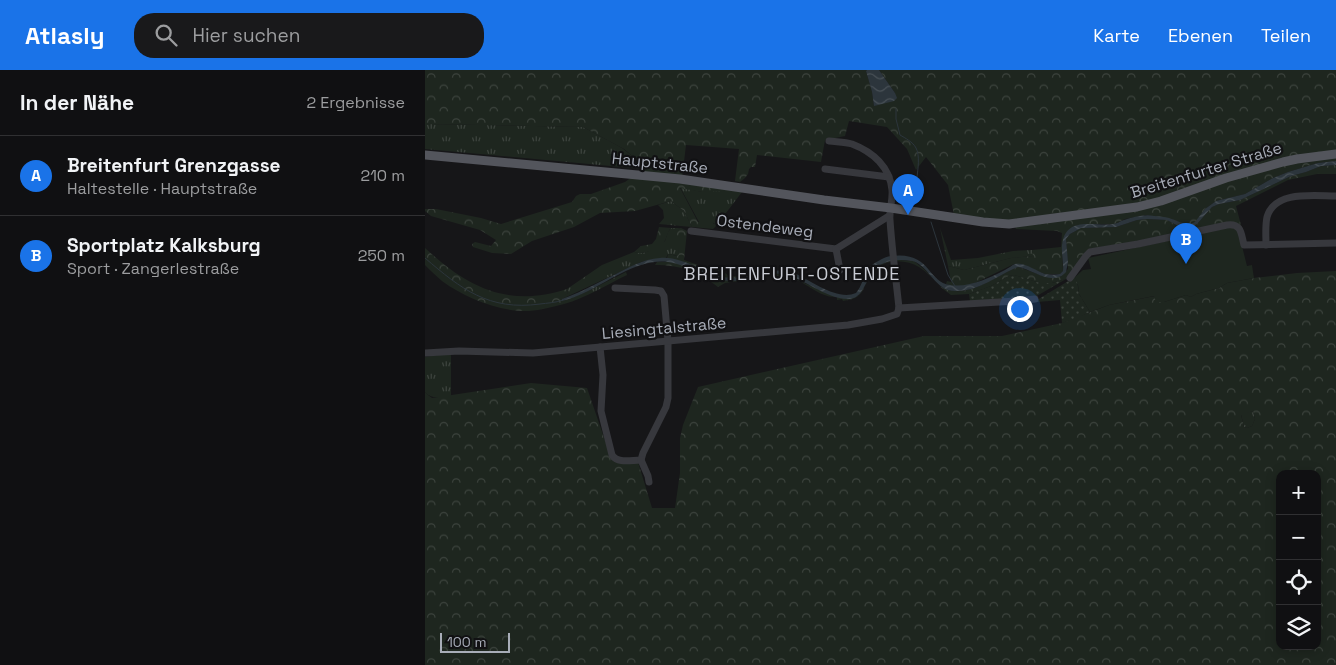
<!DOCTYPE html>
<html lang="de">
<head>
<meta charset="utf-8">
<style>
  body { margin:0; font-family:"Space Grotesk",sans-serif; background:#19191b; color:#f1f3f6 }
  .controls { position:absolute; right:15px; bottom:15px; display:grid; overflow:hidden; border-radius:10px; box-shadow:0 2px 12px #0003 }
  .controls button { width:45px; height:45px; display:grid; place-items:center; padding:0; border:0; border-bottom:1px solid #303032; background:#101012; color:#f1f3f6; font:25px sans-serif }
  .scale { position:absolute; left:15px; bottom:12px; width:70px; box-sizing:border-box; padding-left:5px; border:2px solid #a8adb8; border-top:0; font-size:14px; line-height:18px; white-space:nowrap; color:#a8adb8; -webkit-text-stroke:4px #111113; paint-order:stroke }
  .you { position:absolute; left:594px; top:238px; width:18px; height:18px; margin:-12px; border:4px solid #fff; border-radius:50%; background:#1a73e8; box-shadow:0 0 0 8px #1a73e833 }
  .badge { display:grid; place-items:center; width:32px; height:32px; border-radius:50%; background:#1a73e8; color:#fff; font-size:16px; font-weight:700 }
  .pin { position:absolute; translate:-50% -41px; filter:drop-shadow(0 1px 2px #0008) }
  .pin::after { content:''; position:absolute; top:26px; width:18px; height:15px; background:inherit; clip-path:polygon(0 0,100% 0,50% 100%) }
  .list { margin:0; padding:0; list-style:none }
  h2 { display:flex; justify-content:space-between; align-items:center; height:65px; margin:0; padding:0 20px; font-size:21px }
  h2 small { font-size:16px; font-weight:400; color:#9c9d9f }
  .list li { display:grid; grid-template-columns:32px 1fr auto; gap:15px; align-items:center; box-sizing:border-box; height:80px; padding:0 20px; border-top:1px solid #303032 }
  .list b { display:block; font-size:19px; white-space:nowrap }
  .list p { margin:0; font-size:16px; white-space:nowrap; color:#9c9d9f }
  .list em { font-size:16px; font-style:normal; color:#9c9d9f }
  .icon { flex:none; width:28px; height:28px; fill:none; stroke:currentColor; stroke-width:2; stroke-linecap:round; stroke-linejoin:round }
  .map { position:relative; flex:none; width:911px; height:595px; overflow:hidden }
  header { display:flex; align-items:center; gap:30px; box-sizing:border-box; height:70px; padding:0 25px; background:#1a73e8; color:#fff }
  header strong { font-size:24px }
  nav { display:flex; gap:28px; margin-inline-start:auto; font-size:18px }
  .search { width:350px; height:45px; background:#19191b; display:flex; align-items:center; gap:12px; box-sizing:border-box; padding:0 18px; border-radius:20px; color:#9c9d9f; font-size:19px }
  main { display:flex }
  aside { flex:1; background:#101012 }
  .map>svg:first-child { display:block }
</style>
</head>
<body>
<header>
<strong>Atlasly</strong>
<div class="search"><svg class="icon" aria-label="search" viewBox="0 0 24 24"><circle cx="10" cy="10" r="6"/><path d="M15 15l6 6"/></svg>Hier suchen</div>
<nav><a>Karte</a><a>Ebenen</a><a>Teilen</a></nav>
</header>
<main>
<aside>
<h2>In der Nähe<small>2 Ergebnisse</small></h2>
<ul class="list">
<li><span class="badge">A</span><div><b>Breitenfurt Grenzgasse</b><p>Haltestelle · Hauptstraße</p></div><em>210 m</em></li>
<li><span class="badge">B</span><div><b>Sportplatz Kalksburg</b><p>Sport · Zangerlestraße</p></div><em>250 m</em></li>
</ul>
</aside>
<div class="map">
<svg width="911" height="595" viewBox="0 0 911 595">
  <defs>
    <pattern id="grass-tufts" width="24" height="20" patternUnits="userSpaceOnUse" patternTransform="scale(1.25)"><rect width="24" height="20" fill="#1e261f"/><path d="M3 7l-1-3M5 7V3M7 7l1-3M15 17l-1-3M17 17v-4M19 17l1-3" fill="none" stroke="#3c433d"/></pattern>
    <pattern id="forest-crowns" width="20" height="18" patternUnits="userSpaceOnUse" patternTransform="scale(1.25)"><rect width="20" height="18" fill="#1e261f"/><path d="M2 6a3 3 0 1 1 6 0M12 15a3 3 0 1 1 6 0" fill="none" stroke="#3c433d"/></pattern>
    <pattern id="park-dots" width="8" height="8" patternUnits="userSpaceOnUse" patternTransform="scale(1.25)"><rect width="8" height="8" fill="#1e261f"/><path d="M2 2h.1M6 6h.1" fill="none" stroke="#3c433d" stroke-width="1.8" stroke-linecap="round"/></pattern>
    <pattern id="water-waves" width="16" height="10" patternUnits="userSpaceOnUse" patternTransform="scale(1.25)"><rect width="16" height="10" fill="#2c353c"/><path d="M0 5q4-4 8 0t8 0" fill="none" stroke="#485056"/></pattern>
  </defs>
  <rect width="100%" height="100%" fill="#161618"/>
  <g fill="url(#grass-tufts)">
    <path d="M0 54 158 57 197 78 211 89C212 94 214 96 218 99L0 79Z"/>
    <polygon points="255,117 277,122 298,117 317,122 291,156 289,153 274,152"/>
    <polygon points="246,131 259,141 267,157 234,154 239,148 238,140 233,135"/>
    <path d="M246 158H256L253 159 254 184 253 186 243 184 241 188 224 190 216 192 137 229V226L143 223 142 219 177 195 209 182C221 186 231 177 240 171L243 162Z"/>
    <polygon points="515,158 526,190 553,188 588,181 607,180 609,186 586,188 539,200 523,196"/>
    <path d="M473 190 489 191 501 201 514 216C508 209 502 202 494 197 480 188 457 189 447 203 436 219 441 228 418 231L417 229 412 230V227C394 228 382 212 366 208 349 203 331 208 315 211L314 210 345 204H358L415 228 433 226C449 207 444 193 473 190Z"/>
    <path d="M201 202 202 205C181 215 161 228 139 234L137 231 159 223Z"/>
    <path d="M26 283V326C17 327 7 330 0 322V287Z"/>
    <polygon points="828,341 830,349 827,356 822,358 819,357 816,344"/>
  </g>
  <g fill="url(#forest-crowns)" fill-rule="evenodd">
    <path d="M0 0H442L441 1 447 22 449 36 470 23 454 0H911V91L893 93 863 102 848 108 820 124 791 131 780 139 770 153 762 155 756 153 745 149 721 145 700 149 690 154H664L655 155 646 159 637 174 638 201 635 204H620L600 196 589 194 550 213 539 216H527L521 214 522 211 526 212 523 196 539 200 586 188 608 186 607 180 636 177 637 163 632 161 591 159 590 157 529 145 523 115 501 87 491 100 482 79 462 57 424 51 420 66 400 70 396 92 332 85 330 97H326L324 99 323 104 320 108 315 112 310 111 314 79 261 75 257 108 298 117 296 121 277 122 255 118 273 152C280 151 287 150 291 156L288 159 267 157 259 141 246 131 210 141 175 143 149 157 107 171 86 184 67 183 48 177 47 174 50 172 66 176 71 170 55 160 6 146 0 141V139H11L56 148 76 154 147 132 151 126 155 124H166L200 112 218 99 213 96 211 89 199 79 158 57 0 54Z"/>
    <path d="M911 95V104H892L863 110 811 136 817 159 782 158 664 180 660 182 644 207 641 209 623 214 615 213 589 205 584 206 566 216 544 224 526 225 514 216C519 218 524 221 529 221 551 223 574 204 593 197L599 199 621 207H635L643 199 641 169 645 164 656 158 691 157 712 150 722 149 742 150 753 156 762 158 772 154 787 137 794 134 815 130 866 106 881 102 896 96Z"/>
    <path d="M234 157 246 158C242 162 242 168 239 172 234 180 217 185 209 182L216 176 227 174 231 169Z"/>
    <path d="M256 158 262 161 259 190 290 201 294 198 305 207 312 206 315 211 300 213 293 217C272 201 256 195 230 195L232 192H241L243 184 252 186 254 184 251 162 253 159Z"/>
    <path d="M0 178C43 218 84 238 142 219L143 223 137 227 139 234C127 237 116 240 104 241 75 242 40 228 17 211 11 206 5 200 0 195Z"/>
    <path d="M911 201V595H0V322L3 325 7 328 106 313 162 318 186 388 213 392 227 438H250L255 403V368L258 355 273 317 499 266H577L637 253 684 235 730 226 739 232 761 225 766 227 771 224 794 218 802 213 829 208 872 203ZM828 341 830 349 827 356 822 358 819 357 816 345ZM855 404H892V576H855Z"/>
  </g>
  <g fill="url(#park-dots)">
    <polygon points="589,205 615,213 627,213 641,209 610,227 545,231 544,224 566,216 584,206"/>
    <polygon points="650,207 652,210 654,224 665,242 652,248 637,253 635,230 612,232 612,230"/>
  </g>
  <polygon fill="#1e261f" points="807,157 813,160 822,196 827,195 829,208 802,213 794,218 771,224 766,227 761,225 739,232 731,232 729,226 684,235 665,242 654,224 653,215 650,207 658,200 666,199 663,188"/>
  <g fill="url(#water-waves)">
    <polygon points="442,0 454,0 470,23 472,28 469,31 449,36 447,22 441,1"/>
    <path d="M911 91V95L896 96 881 102 866 106 815 130 794 134 787 137 772 154 767 157 757 158 742 150 722 149 712 150 691 157 656 158 645 164 641 169 643 192 641 202C628 217 609 200 593 197 573 205 553 222 530 221 510 221 505 197 488 191 484 190 478 190 473 190 436 192 446 229 423 229 400 229 379 207 356 204 338 201 321 212 304 211 282 209 264 195 243 192 214 188 183 212 159 223 152 226 145 229 137 231V229C155 223 172 213 189 205 203 198 218 189 235 188 260 186 281 206 304 208 327 209 348 194 371 204 388 212 413 231 431 223 437 216 438 207 443 199 448 193 459 187 466 186 506 181 502 212 525 215 544 218 564 208 580 200 584 198 587 195 590 194 600 192 611 201 620 204 625 205 630 205 635 204L638 201C639 191 635 180 638 170 644 146 672 157 688 154 692 154 695 151 699 150 708 147 720 144 729 146 734 146 740 147 744 148 754 151 760 157 770 152L780 139 791 131 820 124 848 108 863 102 893 93Z"/>
  </g>
  <g fill="none" stroke-linecap="round" stroke-linejoin="round">
    <g stroke="#2c353c" stroke-width="1">
      <path d="M471 39V49L475 65C480 68 488 72 491 78 495 85 493 99 492 107"/>
      <polyline points="506,152 523,205 530,216"/>
      <path d="M0 188C36 219 64 241 115 234 122 233 130 233 138 230"/>
    </g>
    <g stroke="#37383d" stroke-width="7">
      <path d="M404 71C412 72 420 72 427 74 448 82 465 97 467 120 468 130 464 140 465 150 467 180 471 209 474 238"/>
      <polyline points="400,99 464,107"/>
      <polyline points="266,161 411,179 464,146"/>
      <path d="M841 175C841 166 840 156 842 147 850 120 889 126 911 126"/>
      <polyline points="411,179 415,200"/>
      <path d="M645 208 661 186 665 182 713 174 802 155C817 153 816 164 819 175L911 173"/>
      <polyline points="474,238 591,231 610,229"/>
      <path d="M175 277 178 305 176 341 187 385C193 394 206 390 216 390L218 383 241 337 243 328V271L239 226 236 221 230 220 190 218"/>
      <polyline points="0,283 34,281 108,283 423,255 457,249 472,244 474,238"/>
      <polyline points="216,390 223,406 224,412"/>
    </g>
    <polyline stroke="#53555c" stroke-width="9" points="0,85 255,109 399,130 466,138 558,152 584,154 712,137 736,131 801,108 858,92 872,89 911,84"/>
  </g>
  <g text-anchor="middle" dominant-baseline="central" stroke-width="4.5" stroke-linejoin="round" paint-order="stroke">
    <g font-size="16" fill="#a8adb8" stroke="#111113">
      <text transform="translate(235 93) rotate(6)">Hauptstraße</text>
      <text transform="translate(781 100) rotate(-17)">Breitenfurter Straße</text>
      <text transform="translate(340 156) rotate(7)">Ostendeweg</text>
      <text transform="translate(239 258) rotate(-5)">Liesingtalstraße</text>
    </g>
    <g font-size="18" letter-spacing="1" fill="#c9ccd4" stroke="#111113">
      <text x="367" y="203">BREITENFURT-OSTENDE</text>
    </g>
  </g>
</svg>
<div class="controls">
<button>+</button>
<button>−</button>
<button><svg class="icon" aria-label="locate" viewBox="0 0 24 24"><circle cx="12" cy="12" r="6"/><path d="M12 2v4M12 18v4M2 12h4M18 12h4"/></svg></button>
<button><svg class="icon" aria-label="layers" viewBox="0 0 24 24"><path d="M12 4l9 5-9 5-9-5zM3 14l9 5 9-5"/></svg></button>
</div>
<div class="scale">100 m</div>
<div class="you"></div>
<div class="pin badge" style="left:483px;top:145px">A</div>
<div class="pin badge" style="left:761px;top:194px">B</div>
</div>
</main>
</body>
</html>
